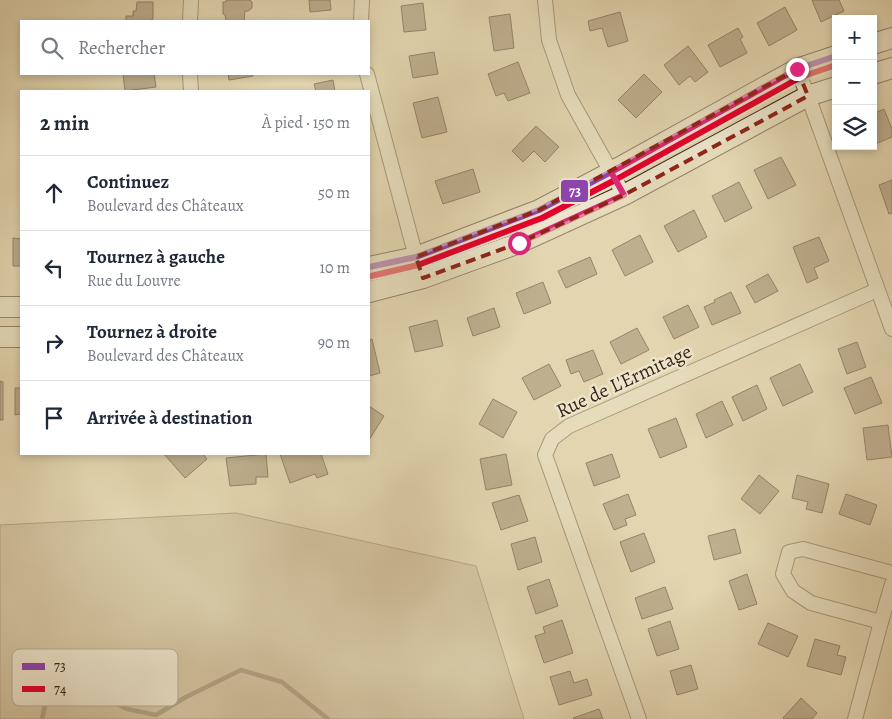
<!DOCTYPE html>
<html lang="fr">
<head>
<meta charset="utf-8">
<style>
  body { margin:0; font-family:Alegreya,serif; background:#f2f2f3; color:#1f2937 }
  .controls { position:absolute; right:15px; top:15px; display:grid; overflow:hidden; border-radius:0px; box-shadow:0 2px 8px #0003 }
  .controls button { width:45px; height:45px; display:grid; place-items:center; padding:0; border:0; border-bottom:1px solid #e0e1e3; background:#fff; color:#1f2937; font:25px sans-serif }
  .stop { position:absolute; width:15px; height:15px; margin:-11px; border:4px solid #db2777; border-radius:50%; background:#fff }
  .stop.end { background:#db2777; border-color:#fff; box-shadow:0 1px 5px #0008 }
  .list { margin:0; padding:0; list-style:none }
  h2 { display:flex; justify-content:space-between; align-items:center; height:65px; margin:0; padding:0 20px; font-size:21px }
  h2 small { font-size:16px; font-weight:400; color:#747a83 }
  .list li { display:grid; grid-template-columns:32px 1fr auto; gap:15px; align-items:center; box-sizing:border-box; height:75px; padding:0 20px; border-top:1px solid #e0e1e3 }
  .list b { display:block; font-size:19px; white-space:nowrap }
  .list p { margin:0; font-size:16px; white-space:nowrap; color:#747a83 }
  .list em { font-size:16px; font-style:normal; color:#747a83 }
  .icon { flex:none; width:28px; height:28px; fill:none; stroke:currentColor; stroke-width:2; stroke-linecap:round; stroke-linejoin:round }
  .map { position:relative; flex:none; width:892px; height:719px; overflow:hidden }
  .search { position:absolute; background:#fff; box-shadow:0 2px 8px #0003; left:20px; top:20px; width:350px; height:55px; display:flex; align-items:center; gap:12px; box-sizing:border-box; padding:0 18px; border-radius:0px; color:#747a83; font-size:19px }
  .panel { position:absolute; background:#fff; box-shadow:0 2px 8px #0003; left:20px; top:90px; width:350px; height:365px; border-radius:0px }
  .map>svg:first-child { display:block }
</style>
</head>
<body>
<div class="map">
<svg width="892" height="719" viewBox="0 0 892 719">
  <rect width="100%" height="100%" fill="#e2d5af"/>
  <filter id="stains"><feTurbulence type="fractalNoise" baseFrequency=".004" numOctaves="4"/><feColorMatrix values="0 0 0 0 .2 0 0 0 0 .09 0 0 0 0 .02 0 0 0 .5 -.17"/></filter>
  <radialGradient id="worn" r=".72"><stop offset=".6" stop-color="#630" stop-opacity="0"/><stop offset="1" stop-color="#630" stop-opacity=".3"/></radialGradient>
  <polygon fill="#c6b795" stroke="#806d56" points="236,513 476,566 524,719 0,719 0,525"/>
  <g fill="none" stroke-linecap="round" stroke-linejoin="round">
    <polyline stroke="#7d6954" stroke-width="4.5" points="42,719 47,697 63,680 79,685 127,709 156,715 186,697 241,670 282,682 328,719"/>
  </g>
  <g fill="#928067" stroke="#3b2318">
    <polygon points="226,0 250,0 252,2 252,8 248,11 245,11 244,21 226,21 225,15 223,14 223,2 226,2"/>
    <polygon points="309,0 330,0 331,10 310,12"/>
    <polygon points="812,0 839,0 844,11 821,22"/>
    <polygon points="137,2 153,2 153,19 151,20 151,21 126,21 126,16 133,16 133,11 136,11"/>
    <polygon points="423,3 426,30 404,32 401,6"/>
    <polygon points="785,7 797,30 769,46 757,23"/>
    <polygon points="620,12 628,41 608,47 602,28 590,31 588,21"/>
    <polygon points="510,14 514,48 494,51 489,17"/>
    <polygon points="738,28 743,37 740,39 747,53 720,67 708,45"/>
    <polygon points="688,46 708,72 695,82 690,76 679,85 664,65"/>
    <polygon points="434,52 438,74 413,78 409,56"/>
    <polygon points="518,62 530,93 508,101 504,93 496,96 488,74"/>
    <polygon points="123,74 154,74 156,87 125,91"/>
    <polygon points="228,74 253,74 253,76 229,80"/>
    <polygon points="644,74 662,92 636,118 618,100"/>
    <polygon points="333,80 335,91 316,91 314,84"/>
    <polygon points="438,97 447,132 422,138 413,103"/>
    <polygon points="884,109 892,129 892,137 873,145 873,114"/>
    <polygon points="536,126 559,147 545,162 534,151 523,162 512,151"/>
    <polygon points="781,157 796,185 768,199 754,170"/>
    <polygon points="473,169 480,192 443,204 435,181"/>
    <polygon points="892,180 892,213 889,214 879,185"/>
    <polygon points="739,182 752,208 725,222 712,196"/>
    <polygon points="694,210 707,237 678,252 664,226"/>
    <polygon points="640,235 653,262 625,276 612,250"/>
    <polygon points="819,237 829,261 814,268 818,278 807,283 793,247"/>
    <polygon points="13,238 21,239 21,266 13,266"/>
    <polygon points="590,257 597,274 566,288 558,271"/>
    <polygon points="768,274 778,291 755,303 746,286"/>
    <polygon points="543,282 551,303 524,314 516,293"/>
    <polygon points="731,292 741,313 712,325 704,307 715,302 714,300"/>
    <polygon points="688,305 699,327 674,339 663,317"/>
    <polygon points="494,308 500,327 473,336 467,318"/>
    <polygon points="437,320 443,346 415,352 409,327"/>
    <polygon points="637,328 649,350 621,364 610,342"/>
    <polygon points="372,339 380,373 369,376 369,340"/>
    <polygon points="857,342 866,367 847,374 838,349"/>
    <polygon points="593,350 603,374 584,382 579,371 571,374 566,360"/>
    <polygon points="549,364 561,386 534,400 522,378"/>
    <polygon points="800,364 813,392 783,406 770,378"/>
    <polygon points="871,377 882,403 855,414 844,388"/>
    <polygon points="0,381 3,382 3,420 0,420"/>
    <polygon points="757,385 767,409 743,421 732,397"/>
    <polygon points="15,388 21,388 21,414 15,415"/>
    <polygon points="493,399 517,412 503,438 479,424"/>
    <polygon points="722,401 733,425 706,438 696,414"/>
    <polygon points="369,406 384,416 369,440"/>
    <polygon points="676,418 687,447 660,458 648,429"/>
    <polygon points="888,425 892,457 867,460 863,428"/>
    <polygon points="164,454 203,454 207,459 185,478"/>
    <polygon points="266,454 268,477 256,477 256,484 230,486 226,458"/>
    <polygon points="280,454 321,454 328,474 317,478 315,474 290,483"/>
    <polygon points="506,454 512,485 486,490 480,459"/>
    <polygon points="612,454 620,477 594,486 586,463"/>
    <polygon points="759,475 779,491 760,514 741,499"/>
    <polygon points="797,475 829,484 822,513 806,509 808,502 792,498"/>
    <polygon points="628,494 636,515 625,519 627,525 614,530 603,504"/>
    <polygon points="846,494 877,505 870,525 839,514"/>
    <polygon points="519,495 528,521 501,530 492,503"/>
    <polygon points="735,529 741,553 714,560 708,536"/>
    <polygon points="644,533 655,562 631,572 620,542"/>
    <polygon points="535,537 542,562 518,570 511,544"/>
    <polygon points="747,574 757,604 739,610 729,581"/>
    <polygon points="549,579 558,606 536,614 527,587"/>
    <polygon points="665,587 673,609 642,619 635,598"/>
    <polygon points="562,620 573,653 544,663 535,636 545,633 543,627"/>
    <polygon points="670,621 679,649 657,656 648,629"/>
    <polygon points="768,623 798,636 788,657 758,644"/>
    <polygon points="815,639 840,646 837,655 846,657 841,675 807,666"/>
    <polygon points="691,665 698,689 677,695 670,671"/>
    <polygon points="570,671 574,683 587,679 592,695 559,705 550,677"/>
    <polygon points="801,698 817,713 812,719 784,719 783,718"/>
    <polygon points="599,709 603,719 574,719 573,718"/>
  </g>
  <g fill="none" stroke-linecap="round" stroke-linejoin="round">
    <defs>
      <g id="street">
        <polyline points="545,0 549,40 568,95 624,195"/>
        <polyline points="190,21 191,0"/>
        <polyline points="361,21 362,0"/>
        <polyline points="797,69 808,96 892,329"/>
        <polyline points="190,74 191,91"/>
        <polyline points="367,74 416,257 423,278"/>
        <polyline points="881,622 811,603 793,591 783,574 789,552 803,549 892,573"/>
        <polyline points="639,719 545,455 552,439 569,426 877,290"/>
        <polyline points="855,719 881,622 892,584"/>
      </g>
      <g id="secondary">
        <polyline points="873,44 892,38"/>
        <polyline points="873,74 892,68"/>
        <polyline points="369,267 416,257 539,210 611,172 797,69 836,56"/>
        <polyline points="369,292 423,278 519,243 624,195 808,96 836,87"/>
        <polyline points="0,307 21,307"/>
        <polyline points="0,337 21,337"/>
      </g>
    </defs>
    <use href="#street" stroke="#65503e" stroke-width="16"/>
    <use href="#secondary" stroke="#3b2318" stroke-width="22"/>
    <use href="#street" stroke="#ece4cb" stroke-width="14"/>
    <use href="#secondary" stroke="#ece4cb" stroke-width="20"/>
    <defs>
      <polyline id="bus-1" points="369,267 416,257 539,210 611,172 797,69 836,56"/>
      <polyline id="bus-2" points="371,276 418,265 542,218 615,180 801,77 836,65"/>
    </defs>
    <use href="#bus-1" stroke="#ece4cb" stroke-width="10"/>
    <use href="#bus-2" stroke="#ece4cb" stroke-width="10"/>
    <use href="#bus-1" stroke="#8e44ad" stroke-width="6"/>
    <use href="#bus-2" stroke="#e4002b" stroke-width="6"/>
  </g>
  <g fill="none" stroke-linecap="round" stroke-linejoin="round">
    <polyline stroke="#db2777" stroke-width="6" points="519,243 624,195 611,172 797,69"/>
  </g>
  <path d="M0 0H892V719H0ZM797 69 808 96 624 195 519 243 423 278 416 257 539 210Z" fill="#e2d5af" fill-opacity=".55" fill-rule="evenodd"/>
  <path fill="none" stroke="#8f2418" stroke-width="4" stroke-dasharray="10 6" stroke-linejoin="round" d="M797 69 808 96 624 195 519 243 423 278 416 257 539 210Z"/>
  <g text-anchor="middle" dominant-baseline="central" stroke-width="5" stroke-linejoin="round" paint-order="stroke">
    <g font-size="20" fill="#3b2318" stroke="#ece4cb">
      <text transform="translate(624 381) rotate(-25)">Rue de L'Ermitage</text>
    </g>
  </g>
  <rect x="12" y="649" width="166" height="57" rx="8" fill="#ece4cb" stroke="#b7aa95" stroke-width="1"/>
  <rect x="22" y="663" width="23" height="7" fill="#8e44ad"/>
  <rect x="22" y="686" width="23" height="6" fill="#e4002b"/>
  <g font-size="14" fill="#3b2318">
    <text x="54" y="671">73</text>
    <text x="54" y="694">74</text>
  </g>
  <rect stroke="#ece4cb" stroke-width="2" x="560" y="179" width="29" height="24" rx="5" fill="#8e44ad"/>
  <g font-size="14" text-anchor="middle" font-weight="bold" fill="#fff">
    <text x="575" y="196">73</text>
  </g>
  <rect width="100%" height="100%" filter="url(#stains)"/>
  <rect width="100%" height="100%" fill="url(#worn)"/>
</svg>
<div class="controls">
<button>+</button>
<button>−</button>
<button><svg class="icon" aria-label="layers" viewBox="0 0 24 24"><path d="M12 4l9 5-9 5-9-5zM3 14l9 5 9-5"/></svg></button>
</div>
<div class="stop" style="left:519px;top:243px"></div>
<div class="stop end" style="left:797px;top:69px"></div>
<div class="search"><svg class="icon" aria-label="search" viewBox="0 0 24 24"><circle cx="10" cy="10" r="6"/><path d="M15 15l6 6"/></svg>Rechercher</div>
<section class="panel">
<h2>2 min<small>À pied · 150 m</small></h2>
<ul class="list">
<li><svg class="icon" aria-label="ahead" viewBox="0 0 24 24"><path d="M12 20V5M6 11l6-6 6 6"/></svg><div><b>Continuez</b><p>Boulevard des Châteaux</p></div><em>50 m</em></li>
<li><svg class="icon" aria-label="left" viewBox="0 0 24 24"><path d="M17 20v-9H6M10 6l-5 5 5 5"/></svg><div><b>Tournez à gauche</b><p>Rue du Louvre</p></div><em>10 m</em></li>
<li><svg class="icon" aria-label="right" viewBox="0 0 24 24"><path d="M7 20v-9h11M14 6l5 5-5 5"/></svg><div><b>Tournez à droite</b><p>Boulevard des Châteaux</p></div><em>90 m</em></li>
<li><svg class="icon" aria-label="arrive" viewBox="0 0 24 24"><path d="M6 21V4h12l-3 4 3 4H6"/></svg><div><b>Arrivée à destination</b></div></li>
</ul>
</section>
</div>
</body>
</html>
